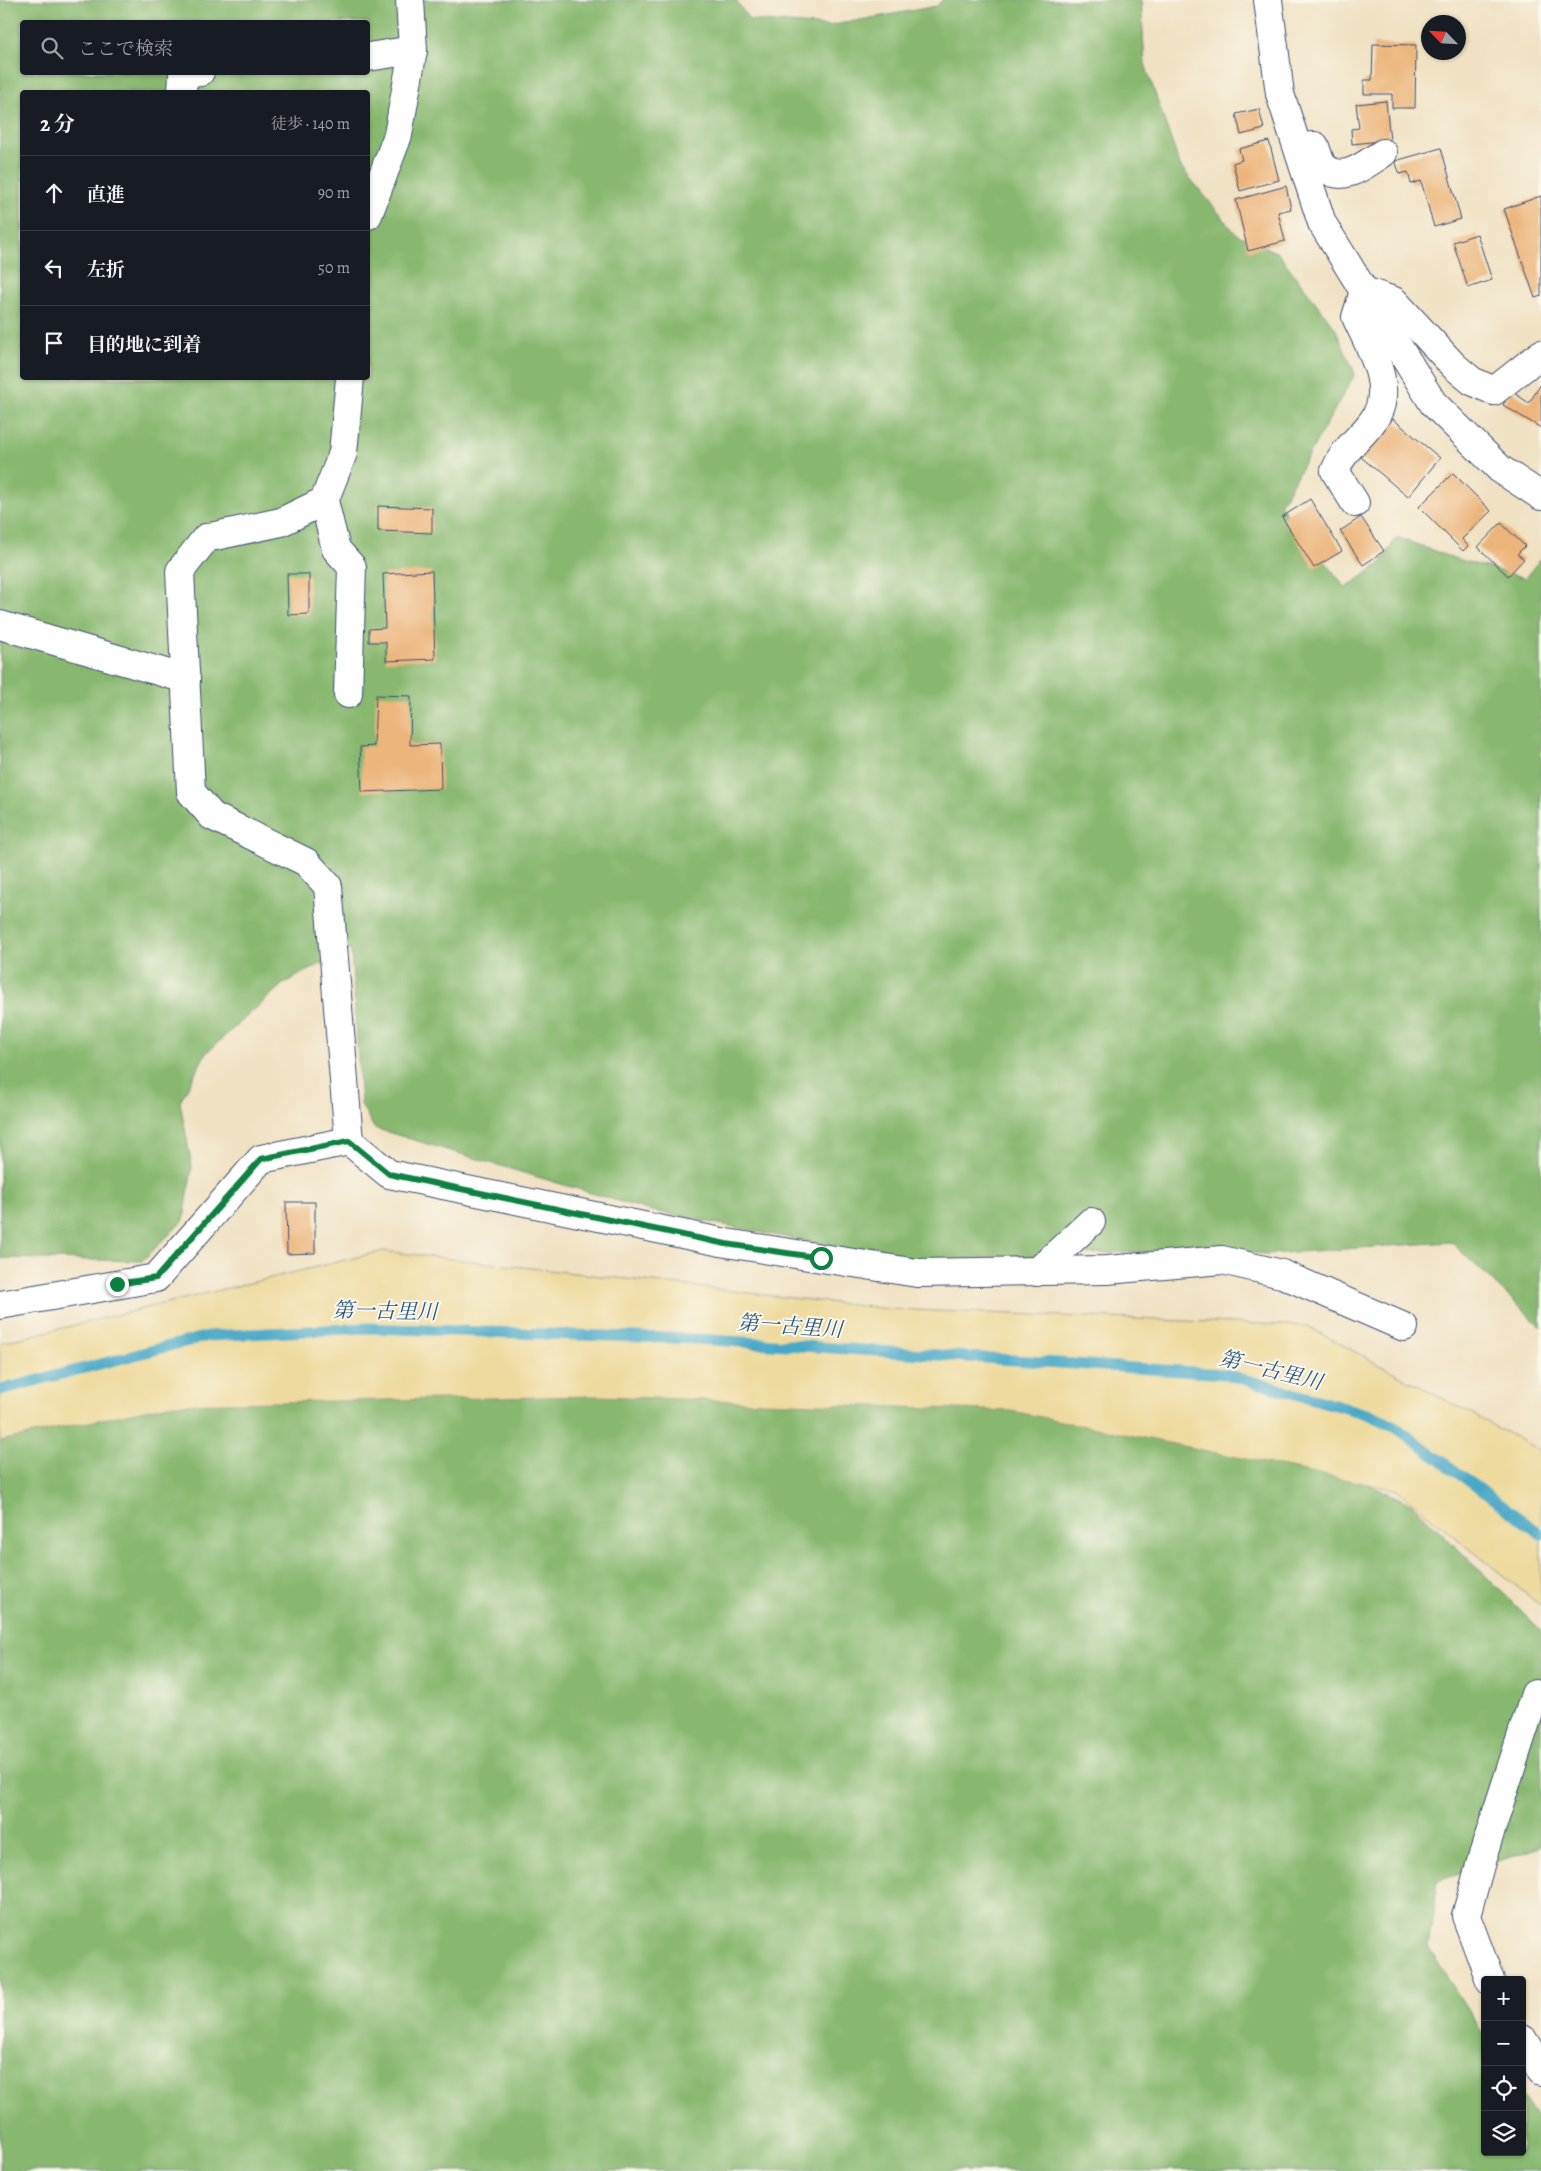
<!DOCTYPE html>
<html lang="ja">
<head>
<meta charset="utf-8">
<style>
  body { margin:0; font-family:Alegreya,"Noto Serif JP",serif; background:#242831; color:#f1f3f6 }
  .controls { position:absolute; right:15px; bottom:15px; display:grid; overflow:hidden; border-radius:5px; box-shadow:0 1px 4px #0004 }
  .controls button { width:45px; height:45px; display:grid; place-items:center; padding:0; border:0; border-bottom:1px solid #363941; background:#171b24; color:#f1f3f6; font:25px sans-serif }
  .compass { position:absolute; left:1421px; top:15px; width:45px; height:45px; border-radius:50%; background:#171b24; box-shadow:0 1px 4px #0004; rotate:295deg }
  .stop { position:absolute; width:15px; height:15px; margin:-11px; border:4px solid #0b8043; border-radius:50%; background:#fff }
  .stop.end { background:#0b8043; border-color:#fff; box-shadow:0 1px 5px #0008 }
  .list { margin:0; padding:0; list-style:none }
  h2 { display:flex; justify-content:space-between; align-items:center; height:65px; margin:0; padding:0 20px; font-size:21px }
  h2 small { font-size:16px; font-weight:400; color:#9ea1a6 }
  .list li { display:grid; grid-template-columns:32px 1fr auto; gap:15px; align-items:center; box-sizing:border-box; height:75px; padding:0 20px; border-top:1px solid #363941 }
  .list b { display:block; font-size:19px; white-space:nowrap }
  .list em { font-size:16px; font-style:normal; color:#9ea1a6 }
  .icon { flex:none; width:28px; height:28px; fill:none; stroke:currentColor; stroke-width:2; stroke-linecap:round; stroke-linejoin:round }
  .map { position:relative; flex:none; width:1541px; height:2171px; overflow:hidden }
  .search { position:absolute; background:#171b24; box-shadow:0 1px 4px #0004; left:20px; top:20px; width:350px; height:55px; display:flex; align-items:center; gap:12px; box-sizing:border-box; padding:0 18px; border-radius:5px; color:#9ea1a6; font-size:19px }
  .panel { position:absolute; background:#171b24; box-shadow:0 1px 4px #0004; left:20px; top:90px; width:350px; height:290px; border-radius:5px }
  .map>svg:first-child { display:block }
</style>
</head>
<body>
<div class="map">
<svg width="1541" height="2171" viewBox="0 0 1541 2171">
  <rect width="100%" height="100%" fill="#fbf7ec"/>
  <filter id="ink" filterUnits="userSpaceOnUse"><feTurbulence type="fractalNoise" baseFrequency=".02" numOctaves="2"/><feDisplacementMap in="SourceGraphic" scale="10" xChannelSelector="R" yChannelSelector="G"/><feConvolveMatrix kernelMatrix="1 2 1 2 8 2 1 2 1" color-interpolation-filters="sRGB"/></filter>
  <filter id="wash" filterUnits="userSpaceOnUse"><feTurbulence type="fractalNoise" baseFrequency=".0096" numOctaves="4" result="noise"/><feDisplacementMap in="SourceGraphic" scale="20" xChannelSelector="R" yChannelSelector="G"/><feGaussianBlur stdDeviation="1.12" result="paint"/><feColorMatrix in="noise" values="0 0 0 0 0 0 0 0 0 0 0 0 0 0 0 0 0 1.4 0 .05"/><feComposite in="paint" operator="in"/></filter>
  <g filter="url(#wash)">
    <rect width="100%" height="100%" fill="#f0e1c2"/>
    <g fill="#88b870" stroke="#527467" fill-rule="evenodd">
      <path d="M0 0H736L749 20 828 26 937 6 942 0H1141L1145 64 1180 166 1236 234 1278 253 1335 328 1355 374 1280 505 1346 588 1381 563 1397 537 1450 557 1525 578 1541 558V1327L1451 1242 1266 1254 1212 1249 906 1261 648 1210 374 1128 361 1104 351 948 284 983 206 1053 180 1102 192 1167 184 1220 142 1261 0 1258ZM22 22H368V72H22ZM22 92H368V378H22Z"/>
      <polygon points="170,1388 1020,1397 1232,1424 1412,1504 1541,1630 1541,1847 1438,1881 1428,1947 1485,2037 1485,2152 1522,2152 1522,2095 1541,2124 1541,2171 0,2171 0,1422"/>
    </g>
    <polygon fill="#eeda9e" stroke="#84847e" points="383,1251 888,1309 1307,1326 1541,1451 1541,1606 1397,1490 1012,1411 598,1396 173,1404 0,1441 0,1343"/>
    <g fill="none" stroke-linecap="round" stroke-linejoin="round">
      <polyline stroke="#47a7c6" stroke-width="11" points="0,1390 208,1336 367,1328 697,1339 1225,1374 1370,1415 1394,1426 1541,1534"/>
    </g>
    <g id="blocks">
      <g fill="#ecb57b">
        <polygon points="1373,44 1416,45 1415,108 1392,108 1392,94 1364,94 1364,80 1372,80"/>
        <polygon points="1386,101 1390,140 1352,144 1351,129 1359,128 1356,104"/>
        <polygon points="1259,109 1264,129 1241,135 1236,114"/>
        <polygon points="1269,141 1279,180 1240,191 1233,163 1242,160 1239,149"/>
        <polygon points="1441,148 1461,219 1434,227 1421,181 1411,184 1408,172 1400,174 1395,161"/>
        <polygon points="1286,186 1291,209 1278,212 1285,241 1248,251 1236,200"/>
        <polygon points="1541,196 1541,296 1535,298 1504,209"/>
        <polygon points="1477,234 1492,280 1468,288 1453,242"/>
        <polygon points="1541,384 1541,428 1503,405 1511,391 1529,403"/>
        <polygon points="1393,419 1440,458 1408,497 1361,457"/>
        <polygon points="1453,473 1491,511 1462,539 1468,546 1463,551 1419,507"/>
        <polygon points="1310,499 1342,551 1314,568 1282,517"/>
        <polygon points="378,506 432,508 432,533 378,531"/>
        <polygon points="1361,517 1384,551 1363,565 1340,531"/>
        <polygon points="1501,523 1525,546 1517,554 1524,559 1508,576 1478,547"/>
        <polygon points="432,571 435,659 386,661 386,642 369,642 369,629 385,628 383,574"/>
        <polygon points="287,574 309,574 309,614 288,615"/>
        <polygon points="376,695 411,696 410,745 440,744 441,789 362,792 360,747 374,746"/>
        <polygon points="286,1202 315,1202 315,1253 287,1254"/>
      </g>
    </g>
  </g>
  <g filter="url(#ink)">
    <use href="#blocks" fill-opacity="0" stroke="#3b4a6d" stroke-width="1"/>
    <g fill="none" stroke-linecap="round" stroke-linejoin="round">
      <defs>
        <g id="minor">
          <polyline points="1268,0 1280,94 1322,223 1433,403 1500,469 1541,496"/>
          <polyline points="368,57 413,50"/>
          <polyline points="182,92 183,74 200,72"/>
          <path d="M1301 147 1315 146C1317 152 1320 164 1325 168 1344 184 1367 163 1383 153"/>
          <polyline points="368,215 398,135 413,50 410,0"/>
          <polyline points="350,378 343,453 324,501 281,522 206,538 180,571 191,792 212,816 306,862 328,886 349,1141 389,1174 726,1243 917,1273 1107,1270 1222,1260 1282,1274 1404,1327"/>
          <polyline points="324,501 336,549 352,567 348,694"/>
          <path d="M1355 503 1335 471C1344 448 1358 441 1372 422 1397 390 1370 348 1356 317L1364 291 1394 301 1454 366 1472 381 1494 391 1541 354"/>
          <polyline points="0,625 186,679"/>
          <polyline points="1037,1272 1091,1222"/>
          <polyline points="0,1305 156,1278 261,1159 349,1141"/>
          <polyline points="1490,1980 1466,1916 1482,1858 1535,1694"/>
          <polyline points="1522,2038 1541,2072"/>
        </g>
      </defs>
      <use href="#minor" stroke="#3b4a6d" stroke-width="30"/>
      <use href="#minor" stroke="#fff" stroke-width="28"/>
    </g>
  </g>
  <g fill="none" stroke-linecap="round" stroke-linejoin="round" filter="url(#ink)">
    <polyline stroke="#0b8043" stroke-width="6" points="117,1284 156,1278 261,1159 349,1141 389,1174 726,1244 821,1258"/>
  </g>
  <g text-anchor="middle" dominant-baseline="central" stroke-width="4" stroke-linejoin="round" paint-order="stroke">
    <g font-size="21" font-style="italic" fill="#2a5982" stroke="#fbf7ec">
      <text transform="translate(385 1311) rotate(1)">第一古里川</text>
      <text transform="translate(790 1326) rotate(4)">第一古里川</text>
      <text transform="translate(1271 1370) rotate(14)">第一古里川</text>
    </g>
  </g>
</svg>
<div class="controls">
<button>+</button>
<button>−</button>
<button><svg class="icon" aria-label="locate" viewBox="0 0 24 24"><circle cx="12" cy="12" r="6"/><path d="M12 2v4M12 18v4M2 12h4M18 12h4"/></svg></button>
<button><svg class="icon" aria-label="layers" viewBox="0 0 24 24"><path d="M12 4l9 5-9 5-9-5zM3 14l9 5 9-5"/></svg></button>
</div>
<svg class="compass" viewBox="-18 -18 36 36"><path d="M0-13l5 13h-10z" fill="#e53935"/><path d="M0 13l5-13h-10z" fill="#9ea1a6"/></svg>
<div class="stop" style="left:821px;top:1258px"></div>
<div class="stop end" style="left:117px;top:1284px"></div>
<div class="search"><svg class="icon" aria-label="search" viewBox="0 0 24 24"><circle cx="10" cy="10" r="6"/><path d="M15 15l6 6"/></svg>ここで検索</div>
<section class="panel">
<h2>2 分<small>徒歩 · 140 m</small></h2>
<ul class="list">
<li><svg class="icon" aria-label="ahead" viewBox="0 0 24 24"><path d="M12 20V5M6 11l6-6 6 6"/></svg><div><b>直進</b></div><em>90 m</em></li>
<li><svg class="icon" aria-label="left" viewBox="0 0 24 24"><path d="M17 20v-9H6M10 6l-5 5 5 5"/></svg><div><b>左折</b></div><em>50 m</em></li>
<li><svg class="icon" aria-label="arrive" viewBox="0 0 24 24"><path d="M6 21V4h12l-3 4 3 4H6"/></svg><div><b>目的地に到着</b></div></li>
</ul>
</section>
</div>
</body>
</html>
